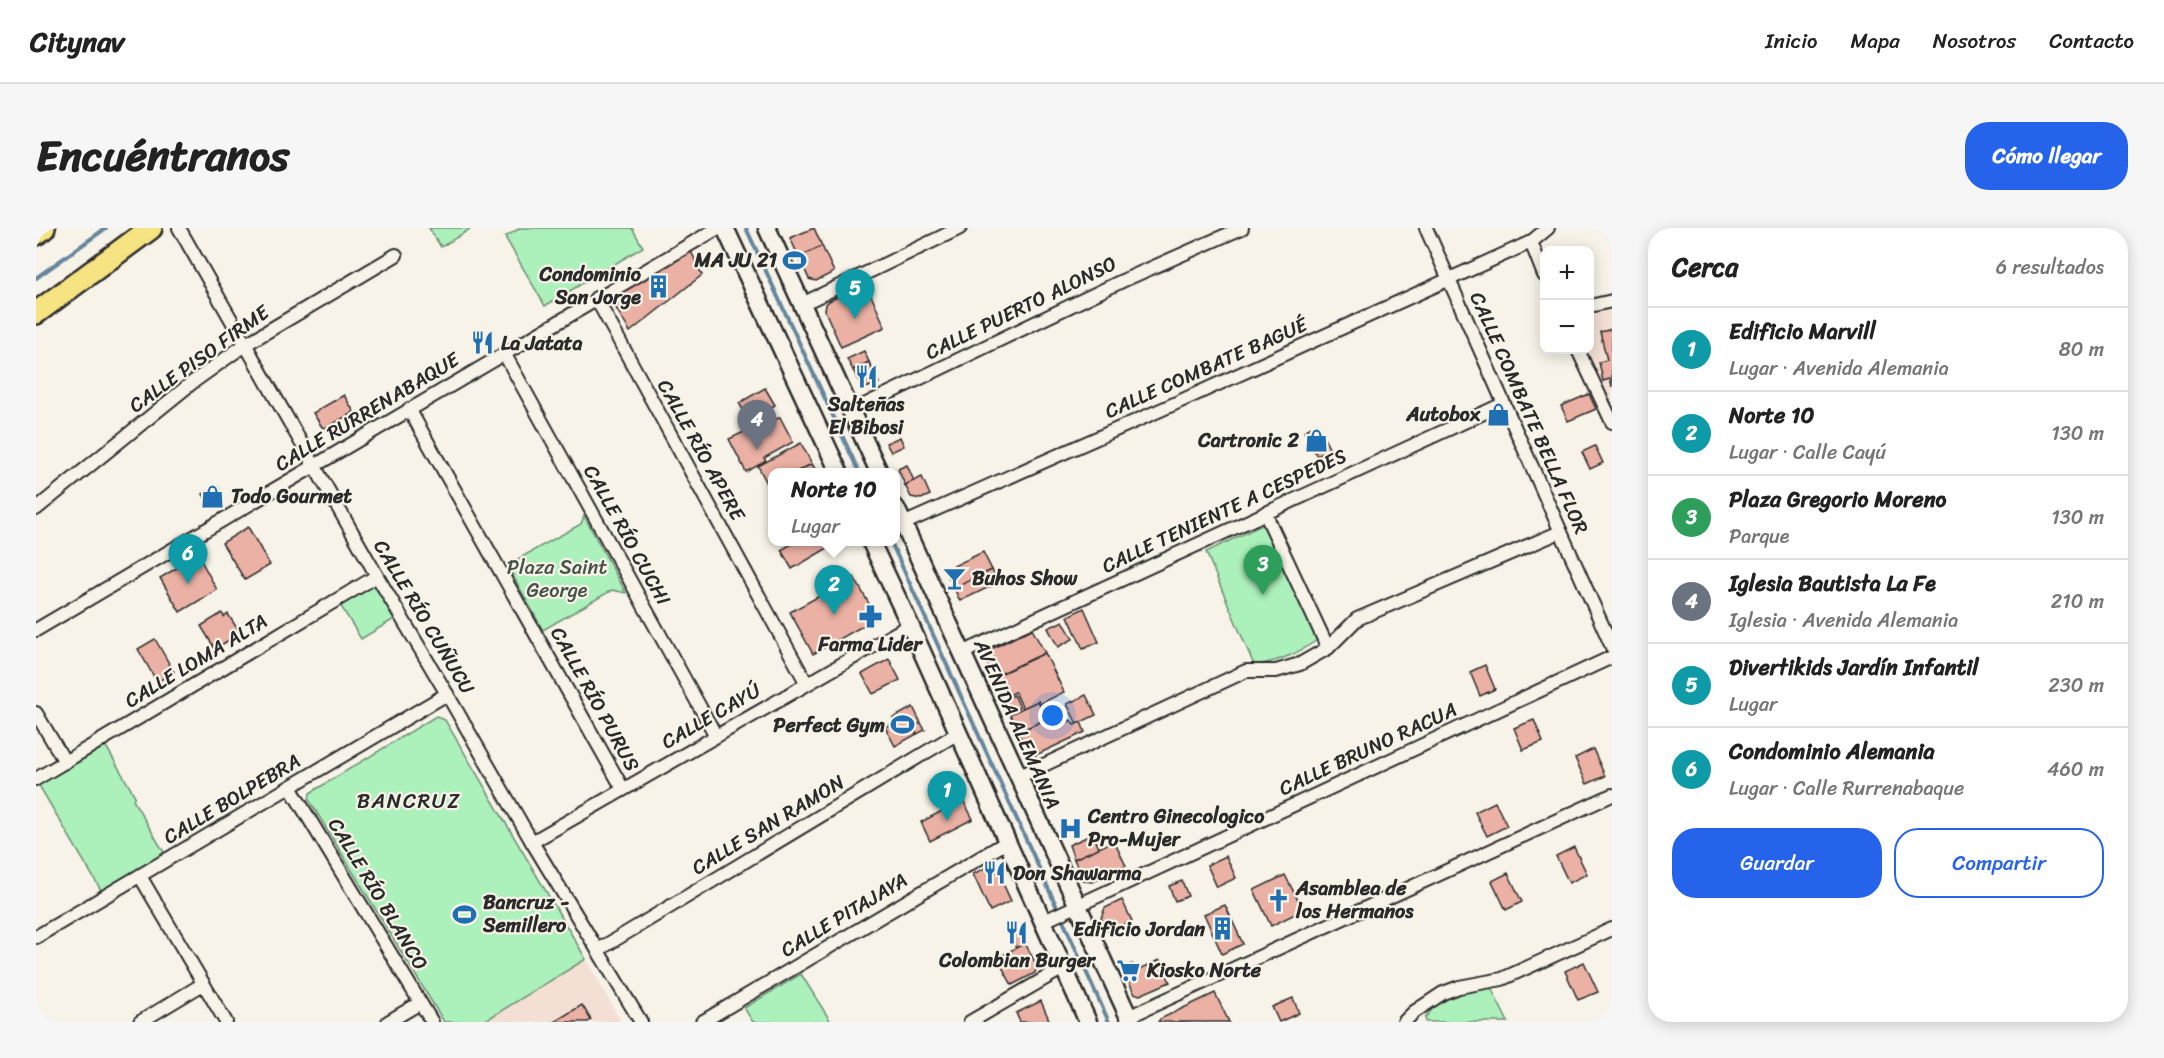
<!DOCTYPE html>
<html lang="es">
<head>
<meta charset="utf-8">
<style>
  body { margin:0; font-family:Sriracha,sans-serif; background:#f6f6f6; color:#222 }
  .controls { position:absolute; right:18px; top:18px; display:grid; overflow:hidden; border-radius:12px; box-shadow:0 3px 15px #0003 }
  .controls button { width:54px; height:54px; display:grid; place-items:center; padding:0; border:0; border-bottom:2px solid #e0e0e0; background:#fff; color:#222; font:30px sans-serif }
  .you { position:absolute; left:1017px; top:488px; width:21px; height:21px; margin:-15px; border:4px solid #fff; border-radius:50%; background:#1a73e8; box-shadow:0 0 0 9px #1a73e833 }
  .badge { display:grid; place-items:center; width:39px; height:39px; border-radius:50%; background:#2563eb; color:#fff; font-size:20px; font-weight:700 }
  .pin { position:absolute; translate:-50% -50px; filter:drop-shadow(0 2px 3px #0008) }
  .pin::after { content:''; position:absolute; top:32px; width:21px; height:18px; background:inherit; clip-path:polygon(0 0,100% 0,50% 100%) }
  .popup { position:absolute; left:732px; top:240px; width:132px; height:78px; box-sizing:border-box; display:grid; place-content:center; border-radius:12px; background:#fff; filter:drop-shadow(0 2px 4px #0005); font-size:20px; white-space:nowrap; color:#767676 }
  .popup b { font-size:22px; color:#222 }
  .popup::after { content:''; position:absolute; left:50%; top:100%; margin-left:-12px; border:12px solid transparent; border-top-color:#fff }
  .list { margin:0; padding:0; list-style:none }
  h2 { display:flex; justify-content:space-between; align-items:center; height:78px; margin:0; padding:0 24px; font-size:26px }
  h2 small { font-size:20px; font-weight:400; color:#767676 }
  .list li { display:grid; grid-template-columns:39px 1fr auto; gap:18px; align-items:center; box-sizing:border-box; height:84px; padding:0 24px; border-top:2px solid #e0e0e0 }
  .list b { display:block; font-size:22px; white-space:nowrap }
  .list p { margin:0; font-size:20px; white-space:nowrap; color:#767676 }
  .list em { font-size:20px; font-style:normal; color:#767676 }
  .actions { display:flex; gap:12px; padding:18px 24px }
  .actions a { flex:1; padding:14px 0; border:2px solid #2563eb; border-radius:24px; text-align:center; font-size:21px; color:#2563eb }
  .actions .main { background:#2563eb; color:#fff }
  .map { position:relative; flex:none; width:1576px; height:794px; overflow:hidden; border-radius:24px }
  header { display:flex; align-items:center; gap:36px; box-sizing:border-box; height:84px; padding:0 30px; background:#fff; border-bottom:2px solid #e0e0e0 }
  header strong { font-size:28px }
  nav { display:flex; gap:33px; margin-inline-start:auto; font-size:21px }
  .intro { display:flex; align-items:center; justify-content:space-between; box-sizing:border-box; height:144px; padding:0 36px }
  h1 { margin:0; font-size:42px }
  .button { padding:15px 27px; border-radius:24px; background:#2563eb; color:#fff; font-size:21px; font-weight:700 }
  main { display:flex; gap:36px; padding:0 36px }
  aside { flex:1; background:#fff; border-radius:24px; box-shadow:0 3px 15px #0003 }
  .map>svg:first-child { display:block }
</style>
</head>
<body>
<header>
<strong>Citynav</strong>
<nav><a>Inicio</a><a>Mapa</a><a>Nosotros</a><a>Contacto</a></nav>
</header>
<div class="intro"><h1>Encuéntranos</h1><a class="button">Cómo llegar</a></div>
<main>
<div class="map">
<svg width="1576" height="794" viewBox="0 0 1576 794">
  <rect width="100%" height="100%" fill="#f7f3e8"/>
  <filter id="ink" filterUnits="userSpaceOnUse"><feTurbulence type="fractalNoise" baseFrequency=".0167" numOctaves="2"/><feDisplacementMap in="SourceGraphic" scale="12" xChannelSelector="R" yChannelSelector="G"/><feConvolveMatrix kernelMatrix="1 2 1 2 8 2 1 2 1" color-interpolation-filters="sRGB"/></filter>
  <g filter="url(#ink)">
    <g fill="#f3dfd4">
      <polygon points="1576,82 1576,178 1552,122 1554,88"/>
      <polygon points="550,731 585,794 447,794"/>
    </g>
    <g fill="#acf0bb" stroke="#6c8e73" stroke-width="1.5">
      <polygon points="393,0 436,0 405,19"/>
      <polygon points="484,0 596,0 607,19 509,78 469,9"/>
      <polygon points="548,288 590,365 576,362 507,402 471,337 545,296"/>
      <path d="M1232 294 1286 409C1264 424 1245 434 1218 437L1170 324Z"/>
      <polygon points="333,357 342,360 360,390 325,411 303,375"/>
      <polygon points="400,488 409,492 550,731 447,794 408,794 273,572 274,565"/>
      <polygon points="68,515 99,568 97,572 129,626 66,664 1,554"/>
      <polygon points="765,746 795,794 717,794 708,780"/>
      <polygon points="1435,760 1455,760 1472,794 1390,794 1389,790 1402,774"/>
    </g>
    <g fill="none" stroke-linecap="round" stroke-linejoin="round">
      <g stroke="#65869d" stroke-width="4">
        <polyline points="710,0 823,244"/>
        <polyline points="0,50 70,0"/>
        <polyline points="855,314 1073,794"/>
      </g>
    </g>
    <g fill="#eab1a4" stroke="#2b2b2b" stroke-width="1.5">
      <polygon points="778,0 786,18 763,29 754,10"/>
      <polygon points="786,18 798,44 780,53 773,51 763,29"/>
      <polygon points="655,23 666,47 594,104 574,70"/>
      <polygon points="830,56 849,99 805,119 789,83 790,76 793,73"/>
      <polygon points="1576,101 1576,159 1574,151 1567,153 1563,134 1571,132 1564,104"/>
      <polygon points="828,123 833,134 817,142 811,131"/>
      <polygon points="833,134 843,155 827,161 817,142"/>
      <polygon points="729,160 739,177 713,192 703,175"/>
      <polygon points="1553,166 1560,181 1532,193 1525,178"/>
      <polygon points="308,167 318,184 290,200 286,199 277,185"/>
      <polygon points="744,189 757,214 728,230 730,233 710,244 693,211 712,202 714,206"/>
      <polygon points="1281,196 1294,222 1281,228 1268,203"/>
      <polygon points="864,209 868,218 855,224 850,215"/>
      <polygon points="765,215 776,236 760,244 736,244 736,257 733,259 722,238"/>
      <polygon points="1559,218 1567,235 1554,241 1546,224"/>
      <polygon points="776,236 781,244 766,244 764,242"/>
      <polygon points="871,237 878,253 869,257 862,241"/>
      <polygon points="886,249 894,267 885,271 875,269 869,257"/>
      <polygon points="182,259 187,269 173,277 167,266"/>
      <polygon points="212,299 234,337 209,352 186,315"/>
      <polygon points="759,314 802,314 756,341 745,322"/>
      <polygon points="947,324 956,342 918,360 909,342"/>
      <polygon points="162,327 181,362 144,384 124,350"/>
      <polygon points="956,342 962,355 924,373 918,360"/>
      <polygon points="818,349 841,390 777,426 754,384"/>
      <polygon points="1048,380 1063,414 1047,421 1032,388"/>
      <polygon points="186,385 188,389 192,386 204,405 179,421 165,398"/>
      <polygon points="1027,393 1037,411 1022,419 1012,400"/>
      <polygon points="996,401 1009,425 958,449 949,431 953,422"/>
      <polygon points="119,411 138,444 121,454 102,421"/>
      <polygon points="1009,425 1028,464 1004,476 1002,473 987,480 979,464 969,469 960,448"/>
      <polygon points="853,431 864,452 837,466 826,446"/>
      <polygon points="1449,437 1459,461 1444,468 1434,444"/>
      <polygon points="978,467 984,479 971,485 966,472"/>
      <polygon points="1050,467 1060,487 1041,496 1031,476"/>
      <polygon points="1002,473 1011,491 982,504 974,486"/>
      <polygon points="877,479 885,495 877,499 881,506 859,518 849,499 859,494 857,490"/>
      <polygon points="1011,491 1016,501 1035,492 1038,497 1045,494 1049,504 998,528 993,526 982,504"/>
      <polygon points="1498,492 1507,514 1487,522 1478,500"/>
      <polygon points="885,495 889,502 881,506 877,499"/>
      <polygon points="1557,521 1569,548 1551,556 1539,530"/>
      <polygon points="927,572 937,591 894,613 885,594"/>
      <polygon points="1459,574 1471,598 1451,608 1439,584"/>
      <polygon points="1057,606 1063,620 1038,631 1033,617"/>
      <polygon points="1078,613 1090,638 1057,654 1048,653 1038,631"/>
      <polygon points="1538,619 1551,646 1533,655 1520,628"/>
      <polygon points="1190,628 1200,650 1181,659 1171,637"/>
      <polygon points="958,636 975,673 954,683 937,646"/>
      <polygon points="1472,645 1486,674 1470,682 1456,653"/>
      <polygon points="1249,647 1267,682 1235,698 1218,662"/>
      <polygon points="1146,653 1152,668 1139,673 1133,658"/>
      <polygon points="1086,672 1096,693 1072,704 1065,690 1069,680"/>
      <polygon points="1189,677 1207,716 1186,726 1168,686"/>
      <polygon points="981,699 989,715 980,720 971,704"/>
      <polygon points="989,715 1001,738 999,745 976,757 961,730"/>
      <polygon points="1124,732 1134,754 1104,767 1098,765 1090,747"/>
      <polygon points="1548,734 1562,764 1542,772 1529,743"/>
      <polygon points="1096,736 1099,743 1090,747 1087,740"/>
      <polygon points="1179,765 1193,794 1122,794 1124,791"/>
      <polygon points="1257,770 1263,785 1243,794 1236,779"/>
      <polygon points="1005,773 1014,794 984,794 980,785"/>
      <polygon points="546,777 555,792 552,794 518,794"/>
    </g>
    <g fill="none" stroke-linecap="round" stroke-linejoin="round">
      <defs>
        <g id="street">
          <polyline points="143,0 341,348 411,466 496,614 605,794"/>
          <polyline points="1390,0 1576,419"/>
          <polyline points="1508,47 1495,14 1512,0"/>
          <polyline points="560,70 771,456"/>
          <polyline points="766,76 924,0"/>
          <polyline points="1554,78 1576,73"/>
          <polyline points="1542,122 1576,194"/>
          <polyline points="468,125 680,508"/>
          <polyline points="373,181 587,561"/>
          <polyline points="816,183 1086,53 1206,0"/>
          <polyline points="0,281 157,154 210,116 360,27"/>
          <polyline points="1229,285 1292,420"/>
          <polyline points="860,299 1138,176 1495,14"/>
          <polyline points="0,402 682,0"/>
          <polyline points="926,425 1467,176"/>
          <polyline points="0,485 29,534"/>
          <polyline points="982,549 1210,443 1240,443 1264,436 1292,420 1321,391 1524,304"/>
          <polyline points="0,551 341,348"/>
          <polyline points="254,559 396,794"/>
          <polyline points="496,614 874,397"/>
          <polyline points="104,648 190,794"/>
          <polyline points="1006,694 1576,429"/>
          <polyline points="0,709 411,466"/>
          <polyline points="562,722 922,505"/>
          <polyline points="1092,789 1576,567"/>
          <polyline points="104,794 167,756"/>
          <polyline points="352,794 384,775"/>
          <polyline points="666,794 971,614"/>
          <polyline points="934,794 1027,740"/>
          <polyline points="1368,794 1378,784 1407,765 1423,759 1466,751 1576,701"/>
        </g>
        <g id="secondary">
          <polyline points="689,0 803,244"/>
          <polyline points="731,0 843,244"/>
          <polyline points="860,280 1095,794"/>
          <polyline points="835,314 874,397 1052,794"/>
        </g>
        <g id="highway">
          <polyline points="0,6 8,0"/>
          <polyline points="0,85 115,0"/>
        </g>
      </defs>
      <use href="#street" stroke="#2b2b2b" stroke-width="16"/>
      <use href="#secondary" stroke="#2b2b2b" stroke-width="21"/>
      <use href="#highway" stroke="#2b2b2b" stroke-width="26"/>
      <use href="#street" stroke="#f7f3e8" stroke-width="12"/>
      <use href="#secondary" stroke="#f7f3e8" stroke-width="16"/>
      <use href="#highway" stroke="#f6e381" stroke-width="21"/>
    </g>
  </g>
  <defs>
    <symbol id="stadium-bare" viewBox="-9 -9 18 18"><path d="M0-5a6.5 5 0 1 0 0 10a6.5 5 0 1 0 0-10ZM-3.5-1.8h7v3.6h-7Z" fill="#1f6fb2" stroke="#f7f3e8" stroke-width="2.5" paint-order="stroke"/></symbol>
    <symbol id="building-bare" viewBox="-9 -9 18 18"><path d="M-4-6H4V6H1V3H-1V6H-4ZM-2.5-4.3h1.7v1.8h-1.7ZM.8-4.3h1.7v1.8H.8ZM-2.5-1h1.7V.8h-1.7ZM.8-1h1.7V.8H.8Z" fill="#1f6fb2" stroke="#f7f3e8" stroke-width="2.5" paint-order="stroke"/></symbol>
    <symbol id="restaurant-bare" viewBox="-9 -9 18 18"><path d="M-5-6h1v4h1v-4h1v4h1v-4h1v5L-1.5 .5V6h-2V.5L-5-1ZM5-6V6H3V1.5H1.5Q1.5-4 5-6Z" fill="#1f6fb2" stroke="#f7f3e8" stroke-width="2.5" paint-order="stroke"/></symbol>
    <symbol id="shop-bare" viewBox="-9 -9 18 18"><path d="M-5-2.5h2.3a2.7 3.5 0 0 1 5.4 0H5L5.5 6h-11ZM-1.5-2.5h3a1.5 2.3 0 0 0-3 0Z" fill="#1f6fb2" stroke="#f7f3e8" stroke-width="2.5" paint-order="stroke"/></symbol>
    <symbol id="bar-bare" viewBox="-9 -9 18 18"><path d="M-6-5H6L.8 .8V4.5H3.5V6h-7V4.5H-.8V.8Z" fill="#1f6fb2" stroke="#f7f3e8" stroke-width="2.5" paint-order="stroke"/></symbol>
    <symbol id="pharmacy-bare" viewBox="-9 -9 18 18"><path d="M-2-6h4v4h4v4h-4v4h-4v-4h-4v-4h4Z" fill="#1f6fb2" stroke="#f7f3e8" stroke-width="2.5" paint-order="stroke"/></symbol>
    <symbol id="hospital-bare" viewBox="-9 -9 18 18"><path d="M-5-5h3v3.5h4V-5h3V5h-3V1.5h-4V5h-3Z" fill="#1f6fb2" stroke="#f7f3e8" stroke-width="2.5" paint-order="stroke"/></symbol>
    <symbol id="church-bare" viewBox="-9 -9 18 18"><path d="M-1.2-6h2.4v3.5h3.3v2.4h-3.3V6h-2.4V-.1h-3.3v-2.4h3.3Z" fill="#1f6fb2" stroke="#f7f3e8" stroke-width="2.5" paint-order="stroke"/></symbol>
    <symbol id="supermarket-bare" viewBox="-9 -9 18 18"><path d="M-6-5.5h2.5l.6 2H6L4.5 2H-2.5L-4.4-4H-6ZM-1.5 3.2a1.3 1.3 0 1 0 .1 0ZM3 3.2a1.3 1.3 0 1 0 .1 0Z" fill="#1f6fb2" stroke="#f7f3e8" stroke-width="2.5" paint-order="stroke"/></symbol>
  </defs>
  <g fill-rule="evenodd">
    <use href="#stadium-bare" x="742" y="16" width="33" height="33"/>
    <use href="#building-bare" x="606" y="42" width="33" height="33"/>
    <use href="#restaurant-bare" x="430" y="98" width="33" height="33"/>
    <use href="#restaurant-bare" x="814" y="132" width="33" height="33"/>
    <use href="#shop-bare" x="1446" y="170" width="33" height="33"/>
    <use href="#shop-bare" x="1264" y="196" width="33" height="33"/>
    <use href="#shop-bare" x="160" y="252" width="33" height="33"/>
    <use href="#bar-bare" x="902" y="334" width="33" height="33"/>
    <use href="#pharmacy-bare" x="818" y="372" width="33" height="33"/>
    <use href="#stadium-bare" x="850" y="480" width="33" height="33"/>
    <use href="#hospital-bare" x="1018" y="584" width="33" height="33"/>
    <use href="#restaurant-bare" x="942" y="628" width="33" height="33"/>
    <use href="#church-bare" x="1226" y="656" width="33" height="33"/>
    <use href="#stadium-bare" x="412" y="670" width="33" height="33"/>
    <use href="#building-bare" x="1170" y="684" width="33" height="33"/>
    <use href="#restaurant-bare" x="964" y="688" width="33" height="33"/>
    <use href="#supermarket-bare" x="1076" y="726" width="33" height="33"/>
  </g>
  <g text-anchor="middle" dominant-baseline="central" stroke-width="4.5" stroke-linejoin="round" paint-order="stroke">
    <g font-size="20" font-weight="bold" fill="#2b2b2b" stroke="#f7f3e8" text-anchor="start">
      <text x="741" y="32" text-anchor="end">MA JU 21</text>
      <text x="605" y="46" text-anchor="end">Condominio<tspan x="605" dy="23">San Jorge</tspan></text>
      <text x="465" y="115">La Jatata</text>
      <text x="830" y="176" text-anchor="middle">Salteñas<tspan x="830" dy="23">El Bibosi</tspan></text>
      <text x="1444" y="186" text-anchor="end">Autobox</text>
      <text x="1263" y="212" text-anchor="end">Cartronic 2</text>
      <text x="195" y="268">Todo Gourmet</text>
      <text x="936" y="350">Buhos Show</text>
      <text x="834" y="416" text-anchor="middle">Farma Lider</text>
      <text x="849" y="497" text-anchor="end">Perfect Gym</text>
      <text x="1052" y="588">Centro Ginecologico<tspan x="1052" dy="23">Pro-Mujer</tspan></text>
      <text x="977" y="645">Don Shawarma</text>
      <text x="1260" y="660">Asamblea de<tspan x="1260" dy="23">los Hermanos</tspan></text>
      <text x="447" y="674">Bancruz -<tspan x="447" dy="23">Semillero</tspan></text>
      <text x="1169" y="701" text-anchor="end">Edificio Jordan</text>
      <text x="981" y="732" text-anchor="middle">Colombian Burger</text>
      <text x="1111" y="742">Kiosko Norte</text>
    </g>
    <g font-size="20" fill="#2b2b2b" stroke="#f7f3e8">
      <text transform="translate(985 80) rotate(-26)">CALLE PUERTO ALONSO</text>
      <text transform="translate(163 131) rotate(-36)">CALLE PISO FIRME</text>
      <text transform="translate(1170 140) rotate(-24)">CALLE COMBATE BAGUÉ</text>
      <text transform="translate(331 184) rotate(-31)">CALLE RURRENABAQUE</text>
      <text transform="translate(1493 185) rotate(66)">CALLE COMBATE BELLA FLOR</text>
      <text transform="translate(665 222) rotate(61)">CALLE RÍO APERE</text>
      <text transform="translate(1188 283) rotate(-25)">CALLE TENIENTE A CESPEDES</text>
      <text transform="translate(591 307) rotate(61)">CALLE RÍO CUCHI</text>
      <text transform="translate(388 389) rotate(59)">CALLE RÍO CUÑUCU</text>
      <text transform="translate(160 433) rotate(-31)">CALLE LOMA ALTA</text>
      <text transform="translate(559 471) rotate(61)">CALLE RÍO PURUS</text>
      <text transform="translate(675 488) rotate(-30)">CALLE CAYÚ</text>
      <text transform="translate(981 496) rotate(66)">AVENIDA ALEMANIA</text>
      <text transform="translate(1332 521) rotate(-25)">CALLE BRUNO RACUA</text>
      <text transform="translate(196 571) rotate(-31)">CALLE BOLPEBRA</text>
      <text transform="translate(732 597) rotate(-31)">CALLE SAN RAMON</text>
      <text transform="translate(342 666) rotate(59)">CALLE RÍO BLANCO</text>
      <text transform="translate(808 687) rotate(-31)">CALLE PITAJAYA</text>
    </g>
    <g font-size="20" fill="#455248" stroke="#f7f3e8">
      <text x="521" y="339">Plaza Saint<tspan x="521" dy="23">George</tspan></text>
    </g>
    <g font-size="21" letter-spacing="1.5" fill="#2b2b2b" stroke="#f7f3e8">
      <text x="373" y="573">BANCRUZ</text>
    </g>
  </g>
</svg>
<div class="controls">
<button>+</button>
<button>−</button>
</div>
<div class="you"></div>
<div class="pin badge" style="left:911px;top:593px;background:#0f9aa8">1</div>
<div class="pin badge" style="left:798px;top:387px;background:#0f9aa8">2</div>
<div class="popup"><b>Norte 10</b>Lugar</div>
<div class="pin badge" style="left:1227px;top:367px;background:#2e9e5b">3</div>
<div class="pin badge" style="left:721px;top:222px;background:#6b7280">4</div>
<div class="pin badge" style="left:819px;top:91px;background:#0f9aa8">5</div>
<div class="pin badge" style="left:152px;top:356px;background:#0f9aa8">6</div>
</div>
<aside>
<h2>Cerca<small>6 resultados</small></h2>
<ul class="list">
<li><span class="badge" style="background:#0f9aa8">1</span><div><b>Edificio Marvill</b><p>Lugar · Avenida Alemania</p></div><em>80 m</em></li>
<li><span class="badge" style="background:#0f9aa8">2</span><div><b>Norte 10</b><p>Lugar · Calle Cayú</p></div><em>130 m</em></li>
<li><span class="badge" style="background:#2e9e5b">3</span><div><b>Plaza Gregorio Moreno</b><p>Parque</p></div><em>130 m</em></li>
<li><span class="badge" style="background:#6b7280">4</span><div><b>Iglesia Bautista La Fe</b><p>Iglesia · Avenida Alemania</p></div><em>210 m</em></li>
<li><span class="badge" style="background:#0f9aa8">5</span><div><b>Divertikids Jardín Infantil</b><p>Lugar</p></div><em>230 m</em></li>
<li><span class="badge" style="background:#0f9aa8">6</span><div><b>Condominio Alemania</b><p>Lugar · Calle Rurrenabaque</p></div><em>460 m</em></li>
</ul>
<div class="actions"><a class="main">Guardar</a><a>Compartir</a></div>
</aside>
</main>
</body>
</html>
